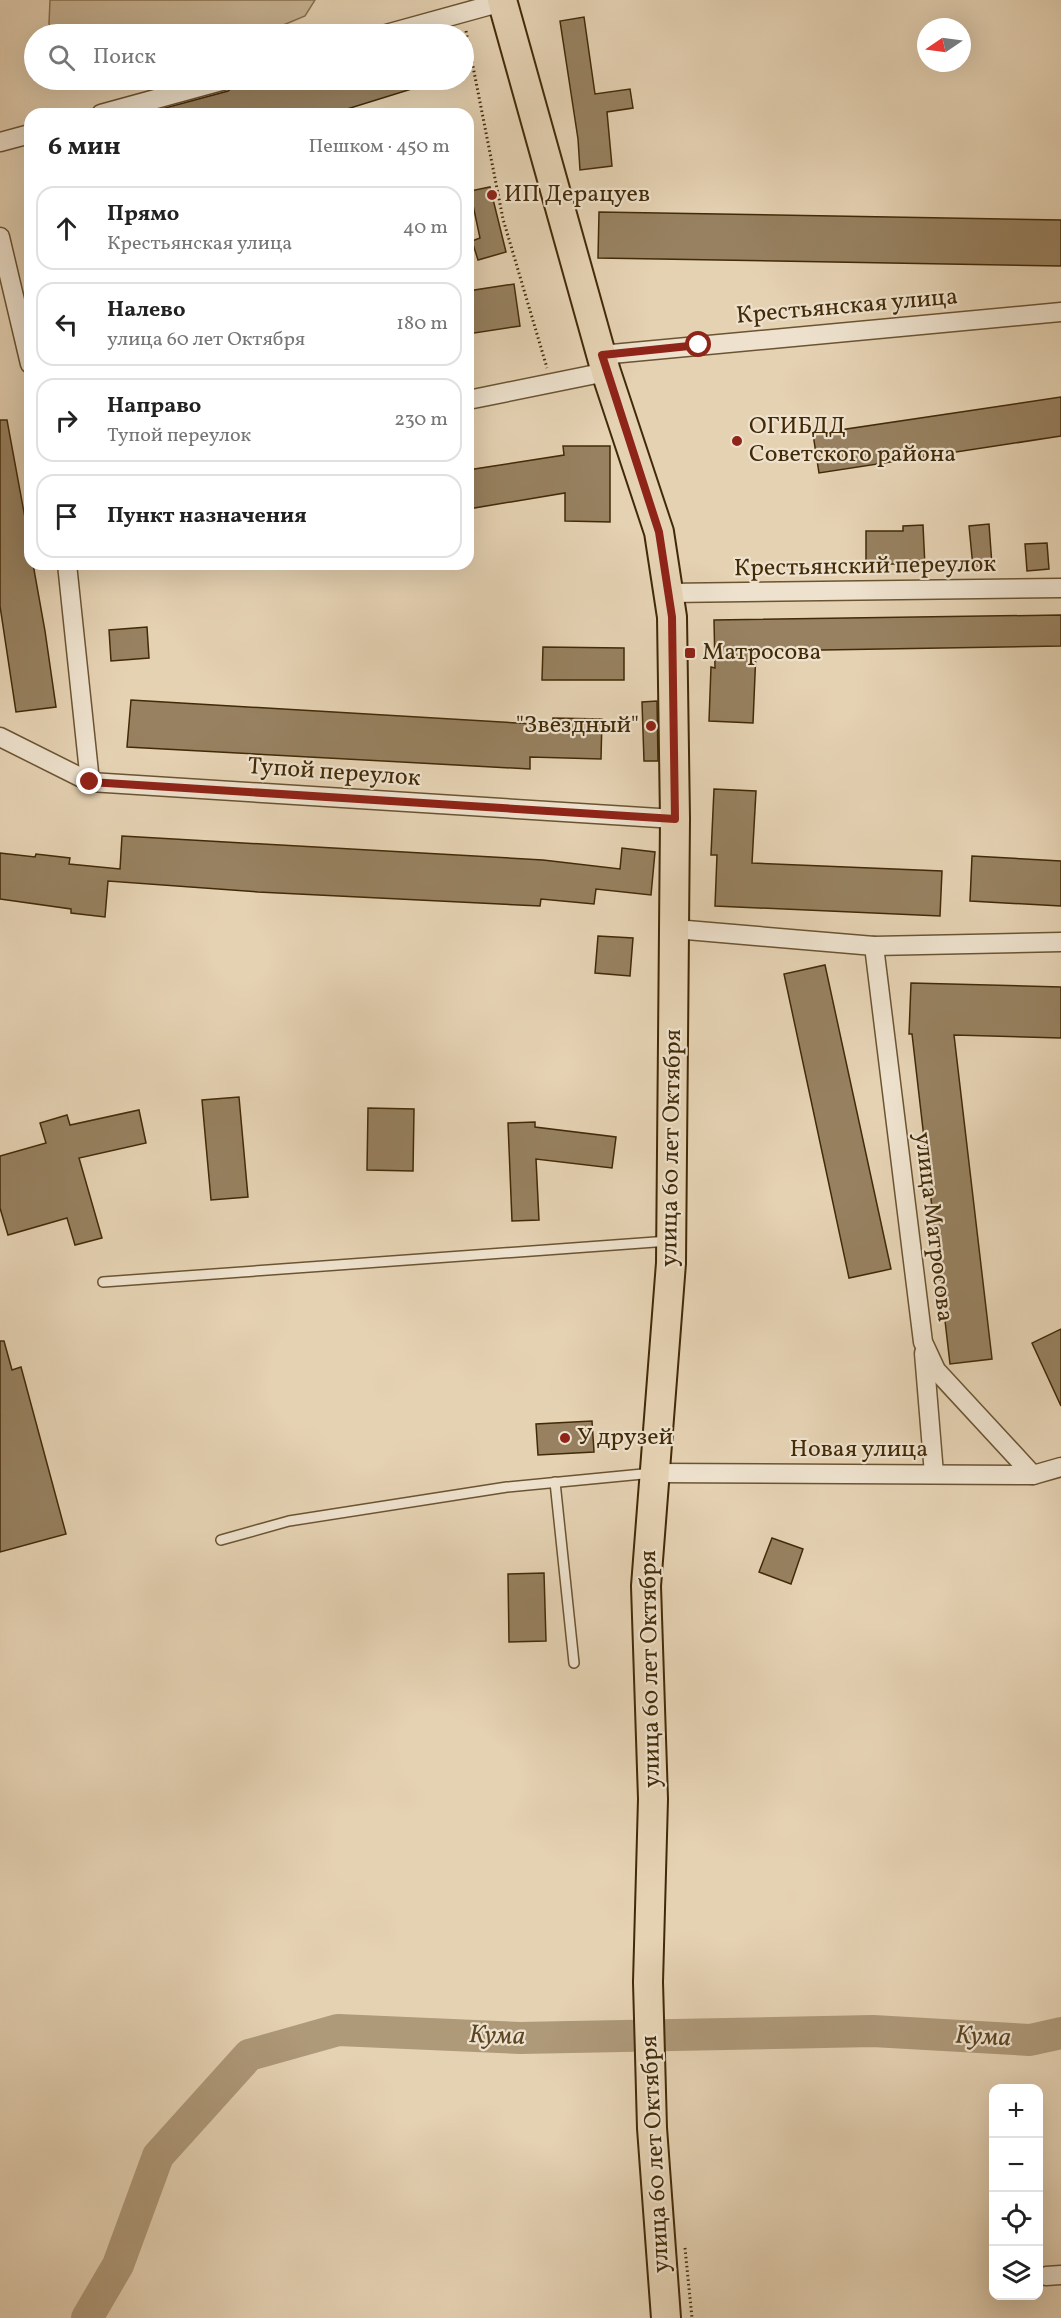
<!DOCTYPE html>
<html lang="ru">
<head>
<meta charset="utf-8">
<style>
  body { margin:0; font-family:Vollkorn,serif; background:#f2f2f2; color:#222 }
  .controls { position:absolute; right:18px; bottom:18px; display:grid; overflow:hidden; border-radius:12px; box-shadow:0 6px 24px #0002 }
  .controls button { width:54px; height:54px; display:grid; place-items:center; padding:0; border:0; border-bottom:2px solid #e0e0e0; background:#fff; color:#222; font:30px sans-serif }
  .compass { position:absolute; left:917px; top:18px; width:54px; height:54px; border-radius:50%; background:#fff; box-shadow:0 6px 24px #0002; rotate:257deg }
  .stop { position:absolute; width:18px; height:18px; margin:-14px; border:4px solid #8f2418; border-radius:50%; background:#fff }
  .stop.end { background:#8f2418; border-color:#fff; box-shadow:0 2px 6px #0008 }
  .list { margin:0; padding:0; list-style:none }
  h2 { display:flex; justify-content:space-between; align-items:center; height:78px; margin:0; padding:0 24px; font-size:26px }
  h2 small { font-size:20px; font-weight:400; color:#767676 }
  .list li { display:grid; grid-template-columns:39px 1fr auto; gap:18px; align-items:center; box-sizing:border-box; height:84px; margin:0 12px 12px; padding:0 12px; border:2px solid #e0e0e0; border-radius:18px }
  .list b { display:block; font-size:22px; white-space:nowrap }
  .list p { margin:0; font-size:20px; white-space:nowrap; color:#767676 }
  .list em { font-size:20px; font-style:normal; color:#767676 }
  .icon { flex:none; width:33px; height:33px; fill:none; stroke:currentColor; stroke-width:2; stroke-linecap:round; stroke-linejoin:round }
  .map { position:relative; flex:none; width:1061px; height:2318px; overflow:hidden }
  .search { position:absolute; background:#fff; box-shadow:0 6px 24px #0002; left:24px; top:24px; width:450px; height:66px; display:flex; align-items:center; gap:15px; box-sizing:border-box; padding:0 21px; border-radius:33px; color:#767676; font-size:22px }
  .panel { position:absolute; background:#fff; box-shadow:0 6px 24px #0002; left:24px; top:108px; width:450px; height:462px; border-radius:18px }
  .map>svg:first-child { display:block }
</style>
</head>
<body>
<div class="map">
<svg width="1061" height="2318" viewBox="0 0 1061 2318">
  <rect width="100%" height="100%" fill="#e5d2b3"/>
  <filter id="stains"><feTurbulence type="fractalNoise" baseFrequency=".00333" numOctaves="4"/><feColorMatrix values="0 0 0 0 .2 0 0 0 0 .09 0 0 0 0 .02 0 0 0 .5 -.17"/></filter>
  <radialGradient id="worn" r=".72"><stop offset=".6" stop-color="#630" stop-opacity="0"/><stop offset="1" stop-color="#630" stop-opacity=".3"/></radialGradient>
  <polygon fill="#c9b596" stroke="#86704e" stroke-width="1.5" points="50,0 315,0 305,16 281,26 241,34 54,34 49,24"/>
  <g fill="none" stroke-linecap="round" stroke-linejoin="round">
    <polyline stroke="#ae9979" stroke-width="32" points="87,2318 118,2265 158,2156 249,2055 338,2030 520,2038 873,2031 1030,2040 1061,2033"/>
  </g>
  <g fill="#978160" stroke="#422a07" stroke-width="1.5">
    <polygon points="584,17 595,94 630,89 633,108 607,112 612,166 580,170 578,139 560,21"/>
    <polygon points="250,80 258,80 261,87 287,80 431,80 431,83 331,114 155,114 154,111 228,91 234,86"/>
    <polygon points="490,187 506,252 478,260 472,241 480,238 470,191"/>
    <polygon points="599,212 1061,220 1061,266 598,258"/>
    <polygon points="514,284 520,326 468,334 468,291"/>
    <polygon points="1061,397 1061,436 819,473 813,434"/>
    <polygon points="0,420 7,420 30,545 30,564 33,564 45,631 56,707 16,712 0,606"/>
    <polygon points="563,446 610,446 610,522 565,521 565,493 468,509 468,470 564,455"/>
    <polygon points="989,524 992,565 973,567 969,526"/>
    <polygon points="923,525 925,567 904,568 904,564 866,564 866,531 903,531 903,526"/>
    <polygon points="1047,543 1049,569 1027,571 1025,544"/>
    <polygon points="1061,615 1061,646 756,651 753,723 709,721 711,667 715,668 714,620"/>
    <polygon points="147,627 149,658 111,661 109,630"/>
    <polygon points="543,647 624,648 624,680 542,680"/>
    <polygon points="131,700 552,725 553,718 602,719 601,759 530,757 530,769 127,747"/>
    <polygon points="657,701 658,761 644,761 642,702"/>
    <polygon points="714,789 756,791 752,863 942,871 940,916 715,906 717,855 711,855"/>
    <polygon points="122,836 543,860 620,869 622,848 655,852 651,895 596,889 594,904 541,899 540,906 258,892 108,881 105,917 71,913 71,909 0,899 0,853 35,857 36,854 70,858 69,864 120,869"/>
    <polygon points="972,856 1061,861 1061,906 970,901"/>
    <polygon points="598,936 633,938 630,976 595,973"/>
    <polygon points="825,965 891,1269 849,1278 784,974"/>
    <polygon points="911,983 1061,987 1061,1038 954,1035 992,1359 950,1364 912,1034 909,1034"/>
    <polygon points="239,1097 248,1197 211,1200 202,1100"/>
    <polygon points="368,1108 414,1109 413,1171 367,1170"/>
    <polygon points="139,1110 146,1143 79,1158 102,1238 75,1245 67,1218 8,1235 0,1208 0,1156 46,1143 40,1123 67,1115 70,1125"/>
    <polygon points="535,1122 535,1127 616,1137 612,1168 536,1159 539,1220 512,1221 508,1123"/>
    <polygon points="1061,1329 1061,1406 1032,1343"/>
    <polygon points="0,1341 4,1341 12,1370 21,1367 66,1534 0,1552"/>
    <polygon points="592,1421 594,1452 538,1455 536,1424"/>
    <polygon points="772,1538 803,1549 791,1584 759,1572"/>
    <polygon points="544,1573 546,1641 509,1642 508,1574"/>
  </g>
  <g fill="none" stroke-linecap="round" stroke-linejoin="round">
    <defs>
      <g id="lane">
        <polyline points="103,1282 669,1241"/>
        <polyline points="555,1482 574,1663"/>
        <polyline points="221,1540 289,1521 507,1487 653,1473"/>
      </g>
      <g id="street">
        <polyline points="386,34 502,2"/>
        <polyline points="101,114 225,80"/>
        <polyline points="0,142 30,134"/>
        <polyline points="0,237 30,364"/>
        <polyline points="601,355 1061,312"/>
        <polyline points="468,400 606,372"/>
        <polyline points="67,564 90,782"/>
        <polyline points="669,593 1061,588"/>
        <polyline points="0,737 90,782 675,819"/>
        <polyline points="675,929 874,946 1061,942"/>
        <polyline points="874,946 923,1342 936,1370 1033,1475"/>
        <polyline points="924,1353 934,1474"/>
        <polyline points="655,1473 1033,1475 1061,1467"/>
        <polyline points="1046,2276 1061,2275"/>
      </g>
      <polyline id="primary" points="502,0 606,372 659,532 672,617 675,819 671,1263 646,1586 653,1799 648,1982 652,2128 666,2318"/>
    </defs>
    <use href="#lane" stroke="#6b5432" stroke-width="12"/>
    <use href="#street" stroke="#6b5432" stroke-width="21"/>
    <use href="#primary" stroke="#422a07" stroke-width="32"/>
    <g stroke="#422a07" stroke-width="3" stroke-dasharray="1.5 3" stroke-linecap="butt">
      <polyline points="466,31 503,219 547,368"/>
      <polyline points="685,2248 692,2318"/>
    </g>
    <use href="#lane" stroke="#eee2ce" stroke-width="9"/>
    <use href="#street" stroke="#eee2ce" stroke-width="18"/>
    <use href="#primary" stroke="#e5d2b3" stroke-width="28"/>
  </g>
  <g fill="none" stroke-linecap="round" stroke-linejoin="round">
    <polyline stroke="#8f2418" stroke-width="8" points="90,782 675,819 672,617 659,532 602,355 699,345"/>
  </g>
  <g fill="#8f2418" stroke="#eee2ce" stroke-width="2">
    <circle cx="492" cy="195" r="6"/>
    <circle cx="737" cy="441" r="6"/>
    <rect x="684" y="647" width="12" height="12" rx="3"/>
    <circle cx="651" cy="726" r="6"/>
    <circle cx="565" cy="1438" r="6"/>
  </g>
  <g text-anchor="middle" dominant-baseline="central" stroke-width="4.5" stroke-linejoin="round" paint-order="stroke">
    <g font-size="24" fill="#422a07" stroke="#eee2ce" text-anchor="start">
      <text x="504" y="195">ИП Дерацуев</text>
      <text x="749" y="427">ОГИБДД<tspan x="749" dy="28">Советского района</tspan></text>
      <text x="702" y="653">Матросова</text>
      <text x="639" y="726" text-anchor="end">"Звездный"</text>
      <text x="577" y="1438">У друзей</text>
    </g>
    <g font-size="24" fill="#422a07" stroke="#eee2ce">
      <text transform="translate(847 307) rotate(-5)">Крестьянская улица</text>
      <text transform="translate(865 567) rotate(-1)">Крестьянский переулок</text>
      <text transform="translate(334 773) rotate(4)">Тупой переулок</text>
      <text transform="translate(672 1148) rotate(-89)">улица 60 лет Октября</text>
      <text transform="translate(933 1227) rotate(83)">улица Матросова</text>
      <text x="859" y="1450">Новая улица</text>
      <text transform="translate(651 1669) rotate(-91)">улица 60 лет Октября</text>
      <text transform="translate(656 2154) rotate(-93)">улица 60 лет Октября</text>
    </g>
    <g font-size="26" font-style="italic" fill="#5d4624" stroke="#eee2ce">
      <text transform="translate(497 2036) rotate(2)">Кума</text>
      <text transform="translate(983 2037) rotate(3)">Кума</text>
    </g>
  </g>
  <rect width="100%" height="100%" filter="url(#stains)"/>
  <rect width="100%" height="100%" fill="url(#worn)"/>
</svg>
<div class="controls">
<button>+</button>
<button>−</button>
<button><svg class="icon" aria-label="locate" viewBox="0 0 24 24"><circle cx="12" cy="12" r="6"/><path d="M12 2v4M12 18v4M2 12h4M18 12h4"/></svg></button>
<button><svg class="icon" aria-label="layers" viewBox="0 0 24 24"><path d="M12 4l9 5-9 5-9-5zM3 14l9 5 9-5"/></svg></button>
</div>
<svg class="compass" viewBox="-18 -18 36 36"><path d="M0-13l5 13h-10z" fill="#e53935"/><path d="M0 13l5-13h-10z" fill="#767676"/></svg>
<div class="stop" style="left:699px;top:345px"></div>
<div class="stop end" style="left:90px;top:782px"></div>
<div class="search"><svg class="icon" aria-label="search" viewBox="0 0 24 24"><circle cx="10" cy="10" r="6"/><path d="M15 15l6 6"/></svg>Поиск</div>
<section class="panel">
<h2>6 мин<small>Пешком · 450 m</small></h2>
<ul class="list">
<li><svg class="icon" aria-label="ahead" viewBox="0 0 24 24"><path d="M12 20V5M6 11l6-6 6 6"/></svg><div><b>Прямо</b><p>Крестьянская улица</p></div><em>40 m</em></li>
<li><svg class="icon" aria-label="left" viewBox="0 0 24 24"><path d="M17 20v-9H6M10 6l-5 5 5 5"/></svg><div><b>Налево</b><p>улица 60 лет Октября</p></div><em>180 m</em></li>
<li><svg class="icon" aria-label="right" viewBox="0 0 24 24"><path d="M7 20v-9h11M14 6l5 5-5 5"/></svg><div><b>Направо</b><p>Тупой переулок</p></div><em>230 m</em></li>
<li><svg class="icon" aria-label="arrive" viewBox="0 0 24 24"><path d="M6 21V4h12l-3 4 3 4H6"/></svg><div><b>Пункт назначения</b></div></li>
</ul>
</section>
</div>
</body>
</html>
